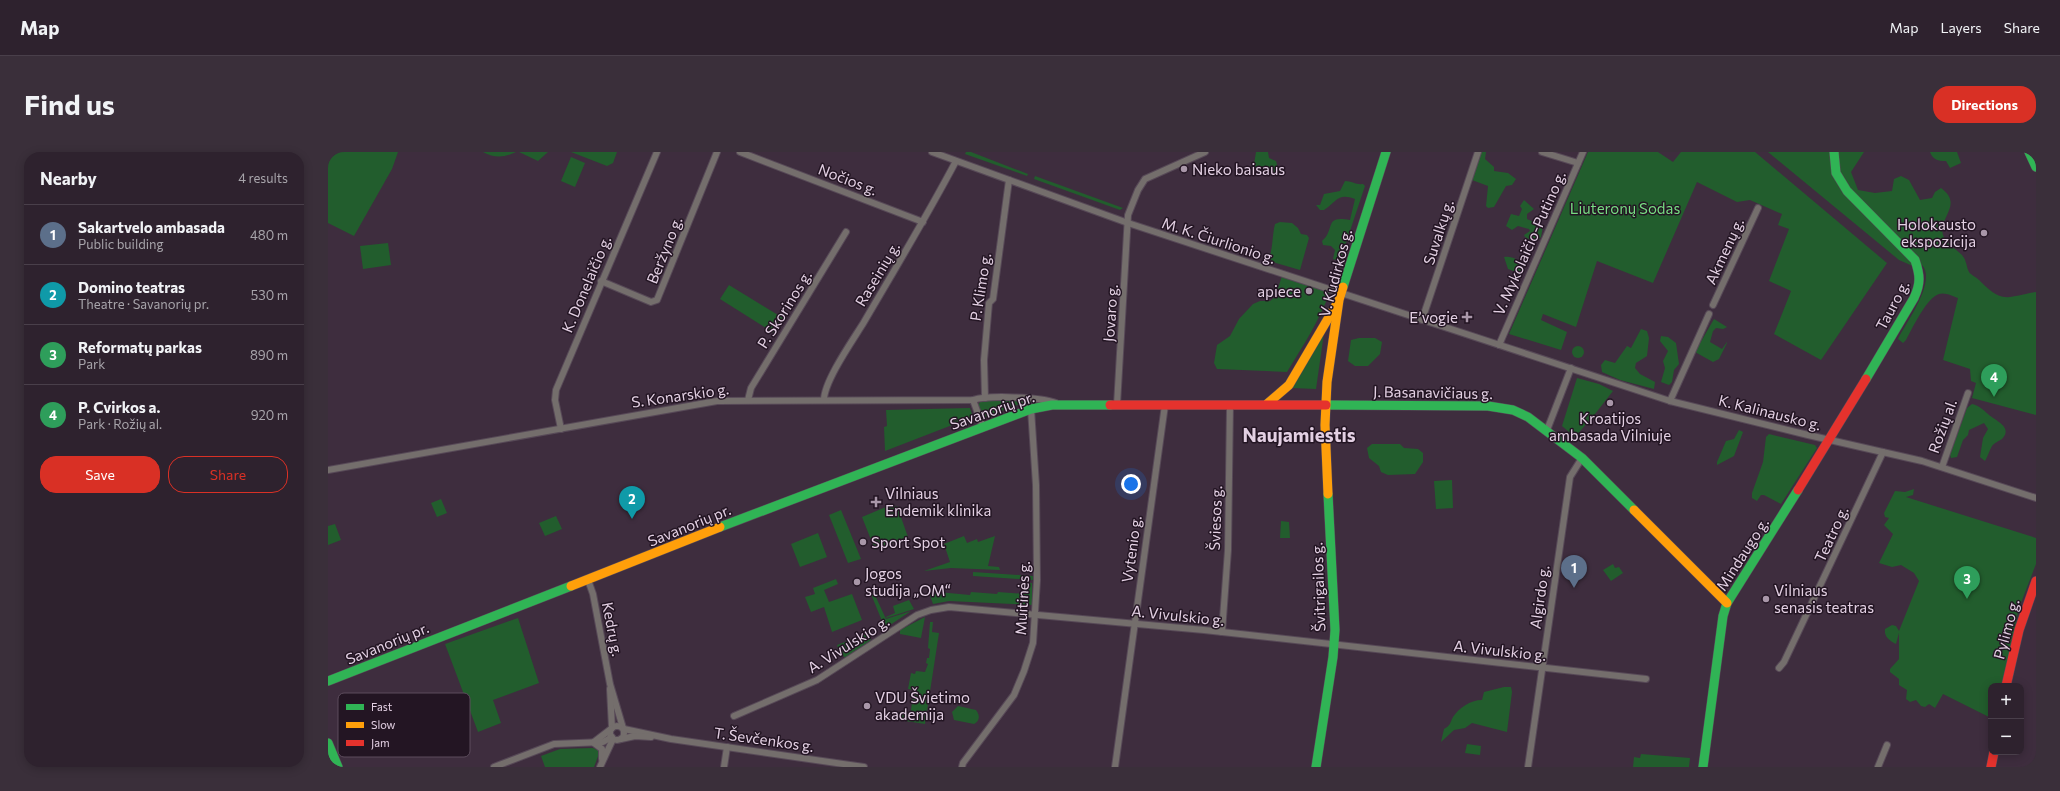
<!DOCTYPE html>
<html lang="en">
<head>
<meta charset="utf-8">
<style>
  body { margin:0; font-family:Commissioner,sans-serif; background:#3a2f3a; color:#f1f3f6 }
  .controls { position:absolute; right:12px; bottom:12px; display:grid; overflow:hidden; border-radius:8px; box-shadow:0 2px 10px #0003 }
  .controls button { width:36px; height:36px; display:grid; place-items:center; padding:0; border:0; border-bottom:1px solid #493f4a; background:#2e222e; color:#f1f3f6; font:20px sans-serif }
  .you { position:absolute; left:803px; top:332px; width:14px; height:14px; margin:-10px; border:3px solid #fff; border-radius:50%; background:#1a73e8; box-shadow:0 0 0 6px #1a73e833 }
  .badge { display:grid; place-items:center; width:26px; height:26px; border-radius:50%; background:#d93025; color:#fff; font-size:13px; font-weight:700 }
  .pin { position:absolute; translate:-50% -33px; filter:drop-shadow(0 1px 2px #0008) }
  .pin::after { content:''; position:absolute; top:21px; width:14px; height:12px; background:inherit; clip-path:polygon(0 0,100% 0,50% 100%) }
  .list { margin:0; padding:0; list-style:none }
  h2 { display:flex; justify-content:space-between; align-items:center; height:52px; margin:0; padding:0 16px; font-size:17px }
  h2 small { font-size:13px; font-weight:400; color:#a7a4aa }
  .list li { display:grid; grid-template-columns:26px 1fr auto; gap:12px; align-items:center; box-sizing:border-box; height:60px; padding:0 16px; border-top:1px solid #493f4a }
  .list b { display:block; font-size:15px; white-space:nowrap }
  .list p { margin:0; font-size:13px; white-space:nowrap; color:#a7a4aa }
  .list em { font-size:13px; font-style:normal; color:#a7a4aa }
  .actions { display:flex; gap:8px; padding:12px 16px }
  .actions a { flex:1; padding:9px 0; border:1px solid #d93025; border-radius:16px; text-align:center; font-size:14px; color:#d93025 }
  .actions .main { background:#d93025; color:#fff }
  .map { position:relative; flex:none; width:1708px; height:615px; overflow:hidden; border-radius:16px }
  header { display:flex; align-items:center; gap:24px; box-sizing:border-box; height:56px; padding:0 20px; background:#2e222e; border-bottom:1px solid #493f4a }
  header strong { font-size:19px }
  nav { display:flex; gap:22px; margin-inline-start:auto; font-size:14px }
  .intro { display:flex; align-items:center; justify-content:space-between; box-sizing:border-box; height:96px; padding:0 24px }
  h1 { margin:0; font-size:28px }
  .button { padding:10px 18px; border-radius:16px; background:#d93025; color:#fff; font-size:14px; font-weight:700 }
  main { display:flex; gap:24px; padding:0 24px }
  aside { flex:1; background:#2e222e; border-radius:16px; box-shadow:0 2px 10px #0003 }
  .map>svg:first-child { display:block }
</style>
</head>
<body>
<header>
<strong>Map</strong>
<nav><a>Map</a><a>Layers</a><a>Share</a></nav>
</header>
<div class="intro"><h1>Find us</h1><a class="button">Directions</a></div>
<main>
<aside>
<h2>Nearby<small>4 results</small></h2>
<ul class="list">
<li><span class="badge" style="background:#5c6f8a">1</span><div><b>Sakartvelo ambasada</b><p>Public building</p></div><em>480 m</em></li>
<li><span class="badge" style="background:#0f9aa8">2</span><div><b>Domino teatras</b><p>Theatre · Savanorių pr.</p></div><em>530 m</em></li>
<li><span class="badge" style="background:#2e9e5b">3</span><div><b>Reformatų parkas</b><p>Park</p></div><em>890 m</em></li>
<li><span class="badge" style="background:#2e9e5b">4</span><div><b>P. Cvirkos a.</b><p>Park · Rožių al.</p></div><em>920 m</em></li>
</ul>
<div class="actions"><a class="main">Save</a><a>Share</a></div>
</aside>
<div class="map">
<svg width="1708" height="615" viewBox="0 0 1708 615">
  <rect width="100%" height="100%" fill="#3e2d3e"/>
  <g fill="#225d2d">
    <polygon points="0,0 70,0 64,17 26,84 0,71"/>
    <path d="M155 0H188C176 6 166 6 155 0Z"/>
    <polygon points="191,0 220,0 210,9"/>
    <polygon points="243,0 289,0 285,11 279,14"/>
    <polygon points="638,0 643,0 700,22 699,24 637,2"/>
    <polygon points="928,0 940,0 941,6 948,9 950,17 947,21 927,15 926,12"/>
    <polygon points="1152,0 1158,0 1157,7 1166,15 1166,19 1180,21 1188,27 1184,33 1178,34 1166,55 1160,56 1158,54 1160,34 1144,28"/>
    <polygon points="1260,0 1330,0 1345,10 1353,0 1427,0 1559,111 1493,208 1446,182 1463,139 1441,129 1461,77 1450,73 1454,62 1422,48 1409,50 1369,30 1325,131 1269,109 1248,175 1215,162 1213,168 1239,180 1233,198 1181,182"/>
    <path d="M1440 0H1536L1523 20 1530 38 1547 41 1564 39 1566 27 1573 24 1581 28 1592 48 1604 46 1607 40 1613 36C1636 53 1610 65 1615 83 1618 92 1628 97 1634 103 1639 109 1638 114 1641 120 1643 123 1650 126 1653 130 1675 152 1680 145 1708 140V263L1644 246 1648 231 1643 229 1642 217 1615 208 1630 146C1625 144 1617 140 1611 142 1599 145 1584 177 1578 188L1575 191 1570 187C1578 171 1609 129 1594 113L1587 115 1571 108Z"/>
    <path d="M1602 0H1629L1633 11 1622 16 1618 9C1610 9 1605 8 1602 0Z"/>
    <polygon points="243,5 257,11 247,35 233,29"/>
    <polygon points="707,24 795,56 792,58 706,27"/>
    <path d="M1017 29C1024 29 1028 33 1035 32L1037 34 1012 109 1005 107 1007 98 1003 94 995 93 994 89C1008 77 995 63 1022 68L1027 47C1010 40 1008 50 996 58H992L988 53H992L996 42 1012 39Z"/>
    <polygon points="1196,48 1206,57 1199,62 1199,67 1215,74 1213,85 1207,90 1197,85 1196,83 1202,79 1201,77 1190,74 1184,78 1178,74 1183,62 1191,64 1194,57 1192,54"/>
    <path d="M952 70 964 71 970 76 973 82 979 83 981 86 972 118 948 111 941 107C945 96 944 84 947 72Z"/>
    <polygon points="60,91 63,113 35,117 32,94"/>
    <path d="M1176 105C1185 104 1191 108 1196 115L1194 120H1188L1180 117Z"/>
    <path d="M954 124 1002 140C991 169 975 194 959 220L889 217 886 211 889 193 902 184 911 167 925 152 932 149H942L947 145Z"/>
    <polygon points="401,133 455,166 446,181 392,147"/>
    <polygon points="1386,167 1399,175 1395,177 1388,176 1385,179 1382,190 1394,197 1399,190 1399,191 1391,207 1385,210 1367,200"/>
    <polygon points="1313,177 1319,179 1321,186 1319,204 1308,211 1307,216 1312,222 1327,230 1326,237 1292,228 1274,220 1273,213 1277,208 1287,211 1299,194 1303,196"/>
    <polygon points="996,181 988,237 964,236"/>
    <polygon points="1333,184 1340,185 1348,191 1351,212 1346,218 1344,230 1341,233 1333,230 1337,216 1335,209 1340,199 1332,189"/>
    <polygon points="1031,186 1047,186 1054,190 1052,202 1040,214 1027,214 1020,209 1023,188"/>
    <circle cx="1250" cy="200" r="6"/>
    <polygon points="1249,226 1271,232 1285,239 1267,262 1247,285 1234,274"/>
    <polygon points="653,249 700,249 655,266 650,253"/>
    <path d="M1644 252C1652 254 1654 257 1660 262 1666 268 1686 275 1674 287 1671 289 1666 291 1664 294 1661 299 1660 304 1657 309L1652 305 1655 286 1660 277 1656 271 1641 278 1640 283 1635 288 1629 305 1623 306 1622 303 1639 256Z"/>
    <polygon points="642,256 645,265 557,299 556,275 559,274 558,258"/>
    <polygon points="1411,278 1415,280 1406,304 1389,313 1389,310 1398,289 1406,287"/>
    <polygon points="1441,282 1487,293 1489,296 1453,352 1436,343 1433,343 1429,349 1424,346 1424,341 1435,310 1438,285"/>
    <polygon points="1044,292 1072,292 1076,296 1090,297 1095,301 1095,310 1087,322 1060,323 1053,320 1051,314 1041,306 1039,296"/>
    <polygon points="1124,328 1125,356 1108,357 1106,329"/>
    <path d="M1586 337 1585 343 1578 345 1708 386V412L1691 456 1674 534H1663V566L1615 542 1607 556 1601 552 1597 555 1593 554 1588 548 1582 550 1578 547 1579 538 1571 533V527L1562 520V517L1571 507V481L1568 492C1561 488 1556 485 1557 477L1564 473 1568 474 1571 479 1591 429 1586 421 1573 413 1564 415 1551 411 1565 382 1556 373 1561 366 1557 365 1556 361 1567 339 1577 340Z"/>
    <polygon points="113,347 119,361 109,365 103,351"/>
    <polygon points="565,352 567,355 569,354 580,385 547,398 534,365"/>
    <polygon points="513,358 533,407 520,411 501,363"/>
    <polygon points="228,364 234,377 217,384 211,371"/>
    <polygon points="953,369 961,370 962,386 952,386"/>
    <polygon points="7,372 13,388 0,393 0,374"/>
    <polygon points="490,381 499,405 472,415 463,392"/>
    <polygon points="636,384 639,391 649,387 650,390 667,384 660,414 671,415 672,418 623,416 596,419 622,410 616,392"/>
    <polygon points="1285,412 1287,416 1291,415 1295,421 1283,429 1275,418"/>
    <polygon points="645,420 705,424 705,428 645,424"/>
    <polygon points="508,427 510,432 496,438 501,450 524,442 534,468 504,480 496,455 483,460 477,445 487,442 485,436"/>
    <polygon points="699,431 704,431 704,453 621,449 605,452 601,441 610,440 642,443 643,440 669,442 670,440 698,442"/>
    <polygon points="546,441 558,467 583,459 559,475 556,474 543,442"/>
    <polygon points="581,448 586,457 558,466 558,465 567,461 565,454"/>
    <polygon points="597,465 593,486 572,482 572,478"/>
    <polygon points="190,466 211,531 165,548 173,571 150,580 117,492"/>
    <polygon points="602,470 605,470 604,480 611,481 597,572 571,568 571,562 582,564 586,538 580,537 583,521 587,522 588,519 597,520 600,512 598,511 599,506 601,506 602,497 600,496"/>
    <polygon points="540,481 543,488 521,503 522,504 518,506 512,502 509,493"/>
    <path d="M1176 535H1183L1184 540 1179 580 1144 571 1137 576 1126 578 1113 590 1116 577C1122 574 1122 571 1125 565 1131 556 1142 548 1154 548L1156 540Z"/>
    <path d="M630 554 648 558C652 563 652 569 646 572L626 568 624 560Z"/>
    <polygon points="1139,592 1153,594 1152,603 1137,601"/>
    <polygon points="265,596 272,599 266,615 217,615 213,604 232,597"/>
    <polygon points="1313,602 1362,606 1361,615 1305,615 1306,605 1312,606"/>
  </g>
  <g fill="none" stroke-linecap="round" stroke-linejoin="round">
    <defs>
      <g id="street">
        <polyline points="412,0 595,70"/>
        <polyline points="604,0 800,71 1342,249 1480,283 1594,309 1708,346"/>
        <polyline points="1214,0 1250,11"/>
        <polyline points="273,129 323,150 329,148 389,0"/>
        <polyline points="1385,153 1430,56"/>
        <polyline points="1094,168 1150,0"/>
        <polyline points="1171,193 1255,0"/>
        <polyline points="657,246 656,208 661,151 665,147 681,28"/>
        <polyline points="420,248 423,236 518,80"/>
        <path d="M496 248C496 229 525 188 536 170 567 117 599 64 628 9"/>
        <polyline points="645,248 655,275"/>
        <polyline points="1342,249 1381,162"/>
        <polyline points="789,253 800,63 810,38 817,27 877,0"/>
        <polyline points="233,277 227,248 228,238 329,0"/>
        <polyline points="1219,278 1243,216"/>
        <polyline points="1614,315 1640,241"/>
        <path d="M0 318 389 249 645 248C660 243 713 245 728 251"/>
        <polyline points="260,428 265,442 282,532 295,576"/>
        <polyline points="894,480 900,398 902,253"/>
        <polyline points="1451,516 1456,510 1555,300"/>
        <polyline points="282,537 284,576"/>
        <polyline points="406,564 489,528 589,463 603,458 621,455 876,478 1318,527"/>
        <circle cx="289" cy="581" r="7"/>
        <polyline points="296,577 343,587 536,615"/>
        <polyline points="293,587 307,584 323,585"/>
        <polyline points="266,590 283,577"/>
        <polyline points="266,591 274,597 274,607"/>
        <polyline points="166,615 226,592 275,590 284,585"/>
        <polyline points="272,615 285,587"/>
        <polyline points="396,615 399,595"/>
        <polyline points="634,615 635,611 686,543 696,519 705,491 709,428 708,333 703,257"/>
        <polyline points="787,615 837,253"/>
        <polyline points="1200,615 1242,325 1254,306"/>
        <polyline points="1550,615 1559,593"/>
      </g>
      <g id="fast">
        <path d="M1506 0 1508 21 1519 39 1587 108C1592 123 1593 131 1586 146L1538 227"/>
        <polyline points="1701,0 1708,15"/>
        <polyline points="1015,135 1058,0"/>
        <polyline points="998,253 1160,254 1185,258 1200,265 1254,306 1306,358"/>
        <polyline points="392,375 703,257 724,253 782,253"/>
        <polyline points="0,529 243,434"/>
        <polyline points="0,591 10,615"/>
        <polyline points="988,615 1005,505 1007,478 1000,342"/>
        <polyline points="1375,615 1395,464 1399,451 1470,338"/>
      </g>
      <g id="slow">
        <polyline points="939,252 961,233 1008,153"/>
        <polyline points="1000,342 997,273 999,230 1011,148 1015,135"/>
        <polyline points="1306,358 1399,451"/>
        <polyline points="243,434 392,375"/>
      </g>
      <g id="jam">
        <polyline points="782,253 998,253"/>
        <polyline points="1470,338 1538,227"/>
        <polyline points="1678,534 1691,478 1708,429"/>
        <polyline points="1663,615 1666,600"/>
      </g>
    </defs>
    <use href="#street" stroke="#574957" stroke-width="8"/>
    <use href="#fast" stroke="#574957" stroke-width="10"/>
    <use href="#slow" stroke="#574957" stroke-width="10"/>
    <use href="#jam" stroke="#574957" stroke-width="10"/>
    <use href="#street" stroke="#746e6c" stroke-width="6"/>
    <use href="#fast" stroke="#30b455" stroke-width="9"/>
    <use href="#slow" stroke="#ff9f0a" stroke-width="9"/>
    <use href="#jam" stroke="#e5322d" stroke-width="9"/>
  </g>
  <g fill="#a997a9" stroke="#231523" stroke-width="1.5">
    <circle cx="856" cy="17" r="4"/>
    <circle cx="1656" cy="81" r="4"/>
    <circle cx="981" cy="139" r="4"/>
    <path d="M1137 159h4v4h4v4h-4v4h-4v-4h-4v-4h4z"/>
    <circle cx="1282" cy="251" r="4"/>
    <path d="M546 344h4v4h4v4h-4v4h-4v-4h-4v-4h4z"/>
    <circle cx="535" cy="390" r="4"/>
    <circle cx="529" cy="430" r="4"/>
    <circle cx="1438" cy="447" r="4"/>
    <circle cx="539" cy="554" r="4"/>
  </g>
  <g text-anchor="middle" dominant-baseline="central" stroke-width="3" stroke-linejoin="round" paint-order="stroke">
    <g font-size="15" fill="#e3d0e3" stroke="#231523" text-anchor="start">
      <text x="864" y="17">Nieko baisaus</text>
      <text x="1648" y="72" text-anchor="end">Holokausto<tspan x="1648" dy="17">ekspozicija</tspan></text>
      <text x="973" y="139" text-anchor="end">apiece</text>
      <text x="1130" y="165" text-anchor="end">E’vogie</text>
      <text x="1282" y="266" text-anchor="middle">Kroatijos<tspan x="1282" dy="17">ambasada Vilniuje</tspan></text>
      <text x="557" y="341">Vilniaus<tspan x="557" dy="17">Endemik klinika</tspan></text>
      <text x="543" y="390">Sport Spot</text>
      <text x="537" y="421">Jogos<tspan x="537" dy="17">studija „OM“</tspan></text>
      <text x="1446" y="438">Vilniaus<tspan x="1446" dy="17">senasis teatras</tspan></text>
      <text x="547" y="545">VDU Švietimo<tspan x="547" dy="17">akademija</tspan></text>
    </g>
    <g font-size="15" fill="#e3d0e3" stroke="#231523">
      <text transform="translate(520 27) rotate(21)">Nočios g.</text>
      <text transform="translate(1110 80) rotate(-72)">Suvalkų g.</text>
      <text transform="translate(891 88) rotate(18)">M. K. Čiurlionio g.</text>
      <text transform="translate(1201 91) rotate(-66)">V. Mykolaičio-Putino g.</text>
      <text transform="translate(336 98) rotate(-68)">Beržyno g.</text>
      <text transform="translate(1396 99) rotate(-65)">Akmenų g.</text>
      <text transform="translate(1007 121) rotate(-75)">V. Kudirkos g.</text>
      <text transform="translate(549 122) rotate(-59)">Raseinių g.</text>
      <text transform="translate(258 132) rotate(-67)">K. Donelaičio g.</text>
      <text transform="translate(652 135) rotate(-81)">P. Klimo g.</text>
      <text transform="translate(1564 153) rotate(-62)">Tauro g.</text>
      <text transform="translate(456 157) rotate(-58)">P. Skorinos g.</text>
      <text transform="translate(782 161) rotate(-86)">Jovaro g.</text>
      <text transform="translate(1105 240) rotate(1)">J. Basanavičiaus g.</text>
      <text transform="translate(352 243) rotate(-8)">S. Konarskio g.</text>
      <text transform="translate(664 258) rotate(-19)">Savanorių pr.</text>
      <text transform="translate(1442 260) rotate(14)">K. Kalinausko g.</text>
      <text transform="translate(1614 274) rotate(-70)">Rožių al.</text>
      <text transform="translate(887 366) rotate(-88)">Šviesos g.</text>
      <text transform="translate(361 373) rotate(-22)">Savanorių pr.</text>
      <text transform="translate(1503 382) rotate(-65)">Teatro g.</text>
      <text transform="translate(803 397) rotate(-82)">Vytenio g.</text>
      <text transform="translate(1414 402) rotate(-57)">Mindaugo g.</text>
      <text transform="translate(990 435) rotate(-92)">Švitrigailos g.</text>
      <text transform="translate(1211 445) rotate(-82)">Algirdo g.</text>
      <text transform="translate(694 446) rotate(-87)">Muitinės g.</text>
      <text transform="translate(850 463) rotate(6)">A. Vivulskio g.</text>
      <text transform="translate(285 477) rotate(79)">Kedrų g.</text>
      <text transform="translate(1678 477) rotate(-75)">Pylimo g.</text>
      <text transform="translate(59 491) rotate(-22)">Savanorių pr.</text>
      <text transform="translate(520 492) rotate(-32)">A. Vivulskio g.</text>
      <text transform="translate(1172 498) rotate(6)">A. Vivulskio g.</text>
      <text transform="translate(436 587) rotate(8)">T. Ševčenkos g.</text>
    </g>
    <g font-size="15" fill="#77dd82" stroke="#231523">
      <text x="1297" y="56">Liuteronų Sodas</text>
    </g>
    <g font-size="19" font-weight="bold" fill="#e3d0e3" stroke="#231523">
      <text x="971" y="282">Naujamiestis</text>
    </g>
  </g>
  <rect x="10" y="541" width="132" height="64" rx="6" fill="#231523" stroke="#5d4d5d" stroke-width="1"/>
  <rect x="18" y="552" width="18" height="6" fill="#30b455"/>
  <rect x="18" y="570" width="18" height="6" fill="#ff9f0a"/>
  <rect x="18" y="588" width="18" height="6" fill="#e5322d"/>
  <g font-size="11" fill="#e3d0e3">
    <text x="43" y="559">Fast</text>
    <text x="43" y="577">Slow</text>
    <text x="43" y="595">Jam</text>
  </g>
</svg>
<div class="controls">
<button>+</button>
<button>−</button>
</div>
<div class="you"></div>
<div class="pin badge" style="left:1246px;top:436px;background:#5c6f8a">1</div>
<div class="pin badge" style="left:304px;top:367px;background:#0f9aa8">2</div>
<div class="pin badge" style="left:1639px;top:447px;background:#2e9e5b">3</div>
<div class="pin badge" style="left:1666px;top:245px;background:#2e9e5b">4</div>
</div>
</main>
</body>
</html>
